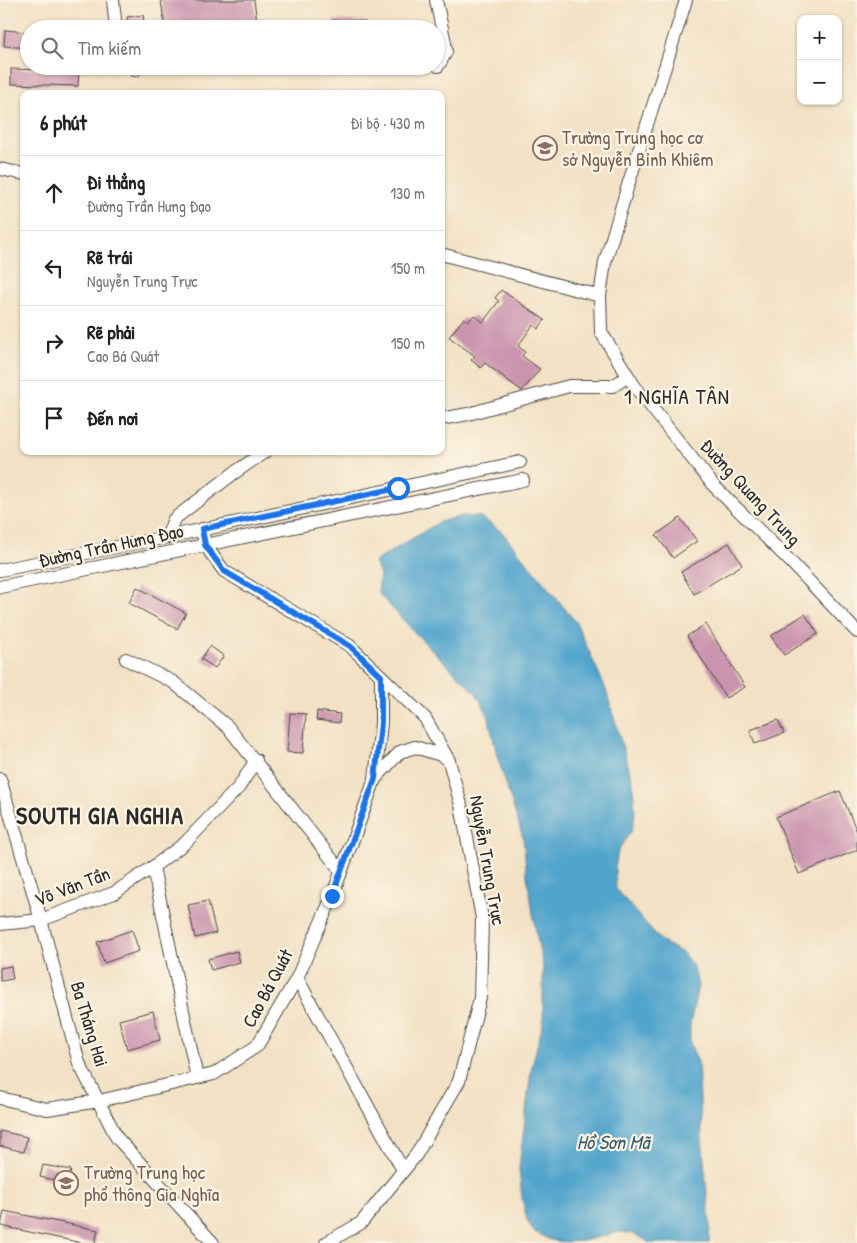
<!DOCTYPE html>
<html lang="vi">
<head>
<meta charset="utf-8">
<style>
  body { margin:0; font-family:"Patrick Hand",sans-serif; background:#f6f6f6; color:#222 }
  .controls { position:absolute; right:15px; top:15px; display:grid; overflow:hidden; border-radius:10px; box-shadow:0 1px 4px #0004 }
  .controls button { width:45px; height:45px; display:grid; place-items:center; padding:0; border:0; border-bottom:1px solid #e0e0e0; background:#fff; color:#222; font:25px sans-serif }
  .stop { position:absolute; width:15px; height:15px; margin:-11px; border:4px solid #1a73e8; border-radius:50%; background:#fff }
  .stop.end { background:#1a73e8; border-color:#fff; box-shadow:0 1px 5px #0008 }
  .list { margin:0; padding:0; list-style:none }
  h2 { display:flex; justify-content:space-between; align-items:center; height:65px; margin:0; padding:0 20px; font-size:21px }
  h2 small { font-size:16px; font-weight:400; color:#767676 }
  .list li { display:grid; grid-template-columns:32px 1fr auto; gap:15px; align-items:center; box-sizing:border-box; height:75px; padding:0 20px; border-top:1px solid #e0e0e0 }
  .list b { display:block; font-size:19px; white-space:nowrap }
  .list p { margin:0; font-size:16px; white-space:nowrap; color:#767676 }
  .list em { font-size:16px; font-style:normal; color:#767676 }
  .icon { flex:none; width:28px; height:28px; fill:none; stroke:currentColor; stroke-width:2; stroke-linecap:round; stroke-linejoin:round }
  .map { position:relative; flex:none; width:857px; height:1243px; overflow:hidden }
  .search { position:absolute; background:#fff; box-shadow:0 1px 4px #0004; left:20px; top:20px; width:425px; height:55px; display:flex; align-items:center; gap:12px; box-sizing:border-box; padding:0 18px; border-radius:28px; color:#767676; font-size:19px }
  .panel { position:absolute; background:#fff; box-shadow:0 1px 4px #0004; left:20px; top:90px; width:425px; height:365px; border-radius:10px }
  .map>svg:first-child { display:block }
</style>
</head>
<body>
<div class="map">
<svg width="857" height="1243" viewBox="0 0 857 1243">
  <rect width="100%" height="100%" fill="#fcf5e5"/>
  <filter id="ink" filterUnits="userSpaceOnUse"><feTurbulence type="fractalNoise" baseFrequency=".02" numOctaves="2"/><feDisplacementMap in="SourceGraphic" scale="10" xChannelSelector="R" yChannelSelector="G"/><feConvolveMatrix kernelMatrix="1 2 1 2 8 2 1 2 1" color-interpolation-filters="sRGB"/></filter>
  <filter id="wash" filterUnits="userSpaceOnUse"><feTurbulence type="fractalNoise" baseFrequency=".0096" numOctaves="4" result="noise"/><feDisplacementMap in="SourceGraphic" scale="20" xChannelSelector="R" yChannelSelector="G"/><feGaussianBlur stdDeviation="1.12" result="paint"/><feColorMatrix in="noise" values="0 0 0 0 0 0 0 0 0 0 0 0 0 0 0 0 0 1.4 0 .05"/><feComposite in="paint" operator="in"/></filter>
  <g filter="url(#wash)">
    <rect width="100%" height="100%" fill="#f2e1c4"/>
    <polygon fill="#51a4cc" stroke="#3e687c" points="462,516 481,517 503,533 576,622 605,687 633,782 635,814 632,830 618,851 615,868 616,889 662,942 683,953 694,968 698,986 690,1024 690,1043 698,1062 702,1138 710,1225 709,1243 649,1243 644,1239 634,1234 619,1232 582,1241 565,1242 551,1240 534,1232 527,1220 522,1199 519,1168 531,1070 543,1023 543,965 537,938 527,877 523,838 497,756 488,715 476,693 420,638 378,593 380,574 374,562 439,522"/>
    <g id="blocks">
      <g fill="#ca94ae">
        <polygon points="161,0 254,0 258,29 165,29"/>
        <polygon points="143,15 145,29 128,29 127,17"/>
        <polygon points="333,20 365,22 364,29 333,29"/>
        <polygon points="5,30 29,32 29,48 4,46"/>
        <polygon points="11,69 79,71 78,86 11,84"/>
        <polygon points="501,290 545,320 538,329 533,325 518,346 525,352 522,356 540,369 522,391 485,363 481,368 471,360 475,356 449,337 464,318 469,321 474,315 483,322 499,301 495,298"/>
        <polygon points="680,518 697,541 673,558 656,535"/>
        <polygon points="729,543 742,565 694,594 681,572"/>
        <polygon points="137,587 186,613 177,629 129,603"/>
        <polygon points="805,614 818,634 784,655 771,636"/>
        <polygon points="706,624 745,687 726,698 687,636"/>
        <polygon points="210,646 224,656 215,668 201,659"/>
        <polygon points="317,711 340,714 339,723 316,720"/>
        <polygon points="290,713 306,714 303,753 287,752"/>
        <polygon points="778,720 784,733 755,744 750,730"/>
        <polygon points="840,791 857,832 857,850 799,874 776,817"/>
        <polygon points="208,901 216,933 195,938 188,905"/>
        <polygon points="132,930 139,951 104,963 97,942"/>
        <polygon points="237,951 240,962 211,970 208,959"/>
        <polygon points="11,966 13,979 0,981 0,968"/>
        <polygon points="153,1011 160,1040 127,1049 119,1020"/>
        <polygon points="0,1131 27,1137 24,1152 0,1146"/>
        <polygon points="43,1165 71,1170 68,1183 40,1177"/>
        <polygon points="4,1211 98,1230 95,1243 82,1243 1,1226"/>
      </g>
    </g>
  </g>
  <g filter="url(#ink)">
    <use href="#blocks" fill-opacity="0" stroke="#494642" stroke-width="1"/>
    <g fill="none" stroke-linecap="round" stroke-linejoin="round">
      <defs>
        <g id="minor">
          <polyline points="113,0 116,29"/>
          <polyline points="436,0 445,43 446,52 438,66"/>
          <polyline points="686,0 626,192 605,262 600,296 601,332 633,384 714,486 789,560 857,632"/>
          <polyline points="132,66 135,70"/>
          <polyline points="0,169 24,174"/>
          <polyline points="441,254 600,296"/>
          <polyline points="441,419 468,414 569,386 613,386 628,376"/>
          <polyline points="202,529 205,545 224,571 350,646 425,718 449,761 461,805 482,918 480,998 459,1081 416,1155 361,1223 326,1243"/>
          <polyline points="167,537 174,519 234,473 266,451"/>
          <polyline points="0,570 167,537 520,462"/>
          <polyline points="0,587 523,480"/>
          <polyline points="126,659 173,682 228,727 341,871"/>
          <polyline points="0,779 41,920 79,1063 117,1138 213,1243"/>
          <polyline points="375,779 400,752 415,747 441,755 449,761"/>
          <polyline points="153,867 197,1078"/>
          <polyline points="0,924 41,920 114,893 153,867 185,843 239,787 256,760"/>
          <polyline points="297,978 403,1170"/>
          <polyline points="0,1098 47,1109 99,1101 214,1074 257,1046 297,978 332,897 375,779 381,723 381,676"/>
        </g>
      </defs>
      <use href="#minor" stroke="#494642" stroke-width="14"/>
      <use href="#minor" stroke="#fff" stroke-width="12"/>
    </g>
  </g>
  <g fill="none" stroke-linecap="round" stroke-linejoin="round" filter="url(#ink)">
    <polyline stroke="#1a73e8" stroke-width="6" points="332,896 375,779 381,723 381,676 350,646 224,571 205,545 202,529 398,488"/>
  </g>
  <defs>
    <symbol id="school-ring" viewBox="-11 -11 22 22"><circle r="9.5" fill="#fcf5e5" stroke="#8d6e63" stroke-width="1.5"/><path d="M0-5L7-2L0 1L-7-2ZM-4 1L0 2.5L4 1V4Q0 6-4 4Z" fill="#8d6e63"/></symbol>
  </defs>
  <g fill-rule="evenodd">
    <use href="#school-ring" x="531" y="134" width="28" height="28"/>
    <use href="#school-ring" x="52" y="1169" width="28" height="28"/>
  </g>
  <g text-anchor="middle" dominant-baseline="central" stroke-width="4.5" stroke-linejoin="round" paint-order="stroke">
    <g font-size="19" fill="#785e54" stroke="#fcf5e5" text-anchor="start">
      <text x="562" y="137">Trường Trung học cơ<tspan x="562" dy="22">sở Nguyễn Bỉnh Khiêm</tspan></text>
      <text x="84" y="1172">Trường Trung học<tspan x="84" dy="22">phổ thông Gia Nghĩa</tspan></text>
    </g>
    <g font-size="19" fill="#2b2b2b" stroke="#fcf5e5">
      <text transform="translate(751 492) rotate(47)">Đường Quang Trung</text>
      <text transform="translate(111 545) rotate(-12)">Đường Trần Hưng Đạo</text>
      <text transform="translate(488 860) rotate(80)">Nguyễn Trung Trực</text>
      <text transform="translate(72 886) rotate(-21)">Võ Văn Tần</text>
      <text transform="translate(267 988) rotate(-62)">Cao Bá Quát</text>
      <text transform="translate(90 1024) rotate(73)">Ba Tháng Hai</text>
    </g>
    <g font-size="20" font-style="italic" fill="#3a5b6b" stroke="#fcf5e5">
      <text x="613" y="1141">Hồ Sơn Mã</text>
    </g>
    <g font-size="21" letter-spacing="1" fill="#2b2b2b" stroke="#fcf5e5">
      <text x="677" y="396">1 NGHĨA TÂN</text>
    </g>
    <g font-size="24" font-weight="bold" letter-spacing="1" fill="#2b2b2b" stroke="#fcf5e5">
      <text x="100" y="815">SOUTH GIA NGHIA</text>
    </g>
  </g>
</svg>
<div class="controls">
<button>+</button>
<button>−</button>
</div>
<div class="stop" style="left:398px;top:488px"></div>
<div class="stop end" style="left:332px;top:896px"></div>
<div class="search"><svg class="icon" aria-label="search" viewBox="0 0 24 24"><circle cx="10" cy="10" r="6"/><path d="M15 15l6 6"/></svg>Tìm kiếm</div>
<section class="panel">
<h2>6 phút<small>Đi bộ · 430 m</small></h2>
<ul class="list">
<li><svg class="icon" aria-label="ahead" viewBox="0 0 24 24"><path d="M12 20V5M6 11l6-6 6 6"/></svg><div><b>Đi thẳng</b><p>Đường Trần Hưng Đạo</p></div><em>130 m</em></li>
<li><svg class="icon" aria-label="left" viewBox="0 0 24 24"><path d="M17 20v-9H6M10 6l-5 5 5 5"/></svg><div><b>Rẽ trái</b><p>Nguyễn Trung Trực</p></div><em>150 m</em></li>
<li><svg class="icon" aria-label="right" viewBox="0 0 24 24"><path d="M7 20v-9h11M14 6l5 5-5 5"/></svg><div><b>Rẽ phải</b><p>Cao Bá Quát</p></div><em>150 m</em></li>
<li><svg class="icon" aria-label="arrive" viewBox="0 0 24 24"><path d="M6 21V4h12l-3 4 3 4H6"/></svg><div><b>Đến nơi</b></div></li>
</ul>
</section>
</div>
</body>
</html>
